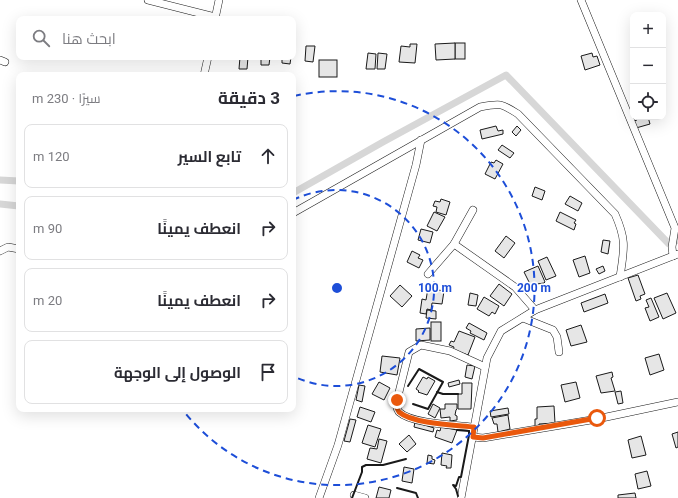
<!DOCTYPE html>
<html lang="ar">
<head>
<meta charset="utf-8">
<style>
  body { margin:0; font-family:Roboto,Cairo,sans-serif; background:#f7f7f7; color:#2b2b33; direction:rtl }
  .controls { position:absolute; right:12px; top:12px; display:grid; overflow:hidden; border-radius:8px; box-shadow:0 4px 16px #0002 }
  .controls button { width:36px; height:36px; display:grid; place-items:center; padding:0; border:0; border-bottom:1px solid #e1e1e2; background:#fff; color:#2b2b33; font:20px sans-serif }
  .stop { position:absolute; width:12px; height:12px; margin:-9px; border:3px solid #ea580c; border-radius:50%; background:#fff }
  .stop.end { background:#ea580c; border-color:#fff; box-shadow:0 1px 4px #0008 }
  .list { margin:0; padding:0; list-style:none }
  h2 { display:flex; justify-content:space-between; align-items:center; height:52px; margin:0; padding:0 16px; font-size:17px }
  h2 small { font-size:13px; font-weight:400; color:#7c7c81 }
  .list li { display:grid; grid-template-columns:26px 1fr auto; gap:12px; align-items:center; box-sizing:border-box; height:64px; margin:0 8px 8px; padding:0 8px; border:1px solid #e1e1e2; border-radius:8px }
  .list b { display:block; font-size:15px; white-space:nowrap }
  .list em { font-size:13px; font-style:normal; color:#7c7c81 }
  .icon { flex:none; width:22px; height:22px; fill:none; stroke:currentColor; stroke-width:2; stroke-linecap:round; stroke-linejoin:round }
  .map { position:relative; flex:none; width:678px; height:498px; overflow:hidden; direction:ltr }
  .search { position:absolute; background:#fff; box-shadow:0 4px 16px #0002; left:16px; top:16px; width:280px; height:44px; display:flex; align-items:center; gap:10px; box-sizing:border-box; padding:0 14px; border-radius:8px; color:#7c7c81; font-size:15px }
  .panel { position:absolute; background:#fff; box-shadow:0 4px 16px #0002; left:16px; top:72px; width:280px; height:340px; border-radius:8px; direction:rtl }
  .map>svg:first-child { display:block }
</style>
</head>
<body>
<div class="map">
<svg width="678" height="498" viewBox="0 0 678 498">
  <rect width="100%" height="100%" fill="#fff"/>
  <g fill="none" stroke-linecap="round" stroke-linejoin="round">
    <g stroke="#d7d7d7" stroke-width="7">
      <polyline points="0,180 19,181"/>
      <polyline points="293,193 383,142 506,75 669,244 678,240"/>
      <polyline points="0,204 19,206"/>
    </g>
  </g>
  <g fill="#e6e6e6" stroke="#1a1a1a">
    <rect x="455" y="43" width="10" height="16"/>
    <polygon points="455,43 455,59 436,60 435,44"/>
    <polygon points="410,44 417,44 415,63 399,62 401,46 410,47"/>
    <polygon points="306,46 315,46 313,62 305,61"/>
    <polygon points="368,53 376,54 375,69 366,69"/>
    <polygon points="378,53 387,54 385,69 377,69"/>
    <polygon points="592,53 593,57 597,56 600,65 585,70 581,56"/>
    <polygon points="240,57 248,57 247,69 239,69"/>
    <polygon points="261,57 270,57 269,65 261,65"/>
    <polygon points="282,57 291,57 290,64 282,63"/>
    <rect x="319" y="60" width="18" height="17"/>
    <polygon points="636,117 648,117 650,124 636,128 634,121 637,120"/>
    <polygon points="496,126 498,131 503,130 503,134 482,139 480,130"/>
    <polygon points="517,126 521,130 516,136 512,132"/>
    <polygon points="502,145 514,153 510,158 498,150"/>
    <polygon points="496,160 503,164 495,179 485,174 491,162 494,163"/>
    <polygon points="535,187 545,191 542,200 532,196"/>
    <polygon points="570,196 582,203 578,211 565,204"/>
    <polygon points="441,199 450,202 446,215 436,212 437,207 433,206 435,201 440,202"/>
    <polygon points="434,212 445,217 437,231 427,226"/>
    <polygon points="560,212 576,220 574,223 576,224 574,230 556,221"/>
    <polygon points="421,229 433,232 430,243 418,240"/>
    <polygon points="506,236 515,243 504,258 495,251"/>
    <polygon points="603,240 610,241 608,254 601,252"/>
    <polygon points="412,251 420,255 418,258 423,260 419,268 407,262"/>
    <polygon points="585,256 590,273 579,277 573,260"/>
    <polygon points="547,257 556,276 546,280 538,261"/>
    <polygon points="538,266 545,282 544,283 537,284 532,288 524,272"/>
    <polygon points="603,266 605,271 599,274 596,269"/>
    <polygon points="638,275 645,294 640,296 641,299 636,301 628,278"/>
    <polygon points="499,284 512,294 504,306 490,296"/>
    <polygon points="400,285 412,296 402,307 390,296"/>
    <polygon points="428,288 444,291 442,304 432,303 431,310 427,309 426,314 420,313 422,299 426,300"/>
    <polygon points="470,293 478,295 476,306 468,305"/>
    <polygon points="667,293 676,313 663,319 654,298"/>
    <polygon points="605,294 608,303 584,312 581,303"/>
    <polygon points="484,297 499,306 495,314 492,312 489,316 477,309"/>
    <polygon points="651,298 659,317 650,321 645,308 649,307 646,300"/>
    <polygon points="427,310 436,311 436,319 426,318"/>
    <rect x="431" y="322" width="10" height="19"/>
    <polygon points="469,323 487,333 484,340 470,333 471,331 466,328"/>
    <polygon points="581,325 587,342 571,346 566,330"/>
    <polygon points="430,328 430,340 416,341 416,329"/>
    <polygon points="459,331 475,337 468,355 453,350 454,347 449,345 451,341 454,342"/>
    <polygon points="659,354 664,370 650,375 645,358"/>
    <polygon points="382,356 400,358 397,375 380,372"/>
    <polygon points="467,365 475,366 472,379 465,377"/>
    <polygon points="612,372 613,377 611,378 615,391 601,393 596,376"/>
    <polygon points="423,377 427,379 428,377 435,381 427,395 418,392 419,391 416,389"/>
    <polygon points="459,380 460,384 449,387 448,383"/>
    <polygon points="379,382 390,388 384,400 372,394"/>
    <polygon points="576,382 580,398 565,402 561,385"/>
    <polygon points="462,383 472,383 471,409 458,409 458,394 462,394"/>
    <polygon points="359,385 365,386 362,402 356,400"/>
    <polygon points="621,391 623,403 618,404 615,392"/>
    <polygon points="433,404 440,408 435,418 428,414"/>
    <polygon points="445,404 457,404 457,409 456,410 455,415 457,416 457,420 450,421 450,417 441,418 440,409 445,409"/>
    <polygon points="554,406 555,423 539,424 539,427 535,428 535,419 537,419 537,407"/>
    <polygon points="360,407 375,412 371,422 357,417"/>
    <polygon points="508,408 509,414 491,417 490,411"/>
    <polygon points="508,415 510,429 498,432 497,424 494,424 492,418"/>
    <polygon points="350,419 356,420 350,442 344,441"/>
    <polygon points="415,422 434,428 433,432 414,427"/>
    <polygon points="368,425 381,429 375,447 362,443"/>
    <polygon points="441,427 457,430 452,443 435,437 437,430 440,431"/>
    <polygon points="678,432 678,447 676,448 672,434"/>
    <polygon points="409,435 416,444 407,452 399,444"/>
    <polygon points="641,436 646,455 632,458 628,440"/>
    <polygon points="379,439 387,441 381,463 367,459 370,448 377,449"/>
    <polygon points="442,453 452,455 451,468 446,468 447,466 441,465"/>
    <polygon points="428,455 432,456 432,459 435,460 434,464 427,463"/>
    <polygon points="404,467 414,469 412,483 402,481"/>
    <polygon points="647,471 651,486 638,489 635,474"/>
    <polygon points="379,487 391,490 389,498 376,498"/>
    <polygon points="635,493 636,498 618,498 618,495"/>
  </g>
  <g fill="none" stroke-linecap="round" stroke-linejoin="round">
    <defs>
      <g id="minor">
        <polyline points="148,0 215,17"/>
        <polyline points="581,0 675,228 672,247 673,256"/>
        <polyline points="215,19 219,0"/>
        <polyline points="0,60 5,62"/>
        <polyline points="204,75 208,57"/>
        <path d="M293 213 480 107C500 103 501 103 518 114L615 214C627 241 624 249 620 277"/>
        <polyline points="454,244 473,210"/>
        <polyline points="0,251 8,247 19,249"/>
        <polyline points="428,274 454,244 515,287 535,310"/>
        <polyline points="523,318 553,330 557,337 559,352"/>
        <path d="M474 427C456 425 412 424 399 412 396 408 396 405 397 400L409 352 421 345 450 351 485 367"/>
        <polyline points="473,437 483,438 597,419 678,402"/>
        <polyline points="354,495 365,498"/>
        <polyline points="319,498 338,445 416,165 421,140"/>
        <polyline points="461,498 487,358 501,331 535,310 678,254"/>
      </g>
    </defs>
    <use href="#minor" stroke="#1a1a1a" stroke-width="8"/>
    <use href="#minor" stroke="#fff" stroke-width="7"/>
    <g stroke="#1a1a1a" stroke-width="2">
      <polyline points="408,386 419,369 443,382 428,409 413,404"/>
      <polyline points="437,392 443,394 458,394"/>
      <polyline points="457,430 469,431 469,435 461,477 459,477 456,486 453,485 456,489 458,496"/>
      <polyline points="397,488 416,493 418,498"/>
      <polyline points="352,498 362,472 362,467 366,465 383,465 406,459"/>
    </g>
  </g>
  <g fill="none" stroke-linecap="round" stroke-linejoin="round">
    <path stroke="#ea580c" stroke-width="5" d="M397 400C396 405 396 408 399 412 413 424 456 425 474 427L473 437 483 438 597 418"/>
  </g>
  <g fill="none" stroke="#1d4ed8" stroke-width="2" stroke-dasharray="7 5">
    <path d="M293 200A98 98 0 1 1 293 376"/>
    <path d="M294 96A197 197 0 1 1 182 409"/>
  </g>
  <circle cx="337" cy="288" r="6" fill="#1d4ed8" stroke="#fff" stroke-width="2"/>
  <g font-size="12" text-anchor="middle" font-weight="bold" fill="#1d4ed8" stroke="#fff" stroke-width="3" stroke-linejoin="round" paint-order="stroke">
    <text x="435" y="292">100 m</text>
    <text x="534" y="292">200 m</text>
  </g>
</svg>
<div class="controls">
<button>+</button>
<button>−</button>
<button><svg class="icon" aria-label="locate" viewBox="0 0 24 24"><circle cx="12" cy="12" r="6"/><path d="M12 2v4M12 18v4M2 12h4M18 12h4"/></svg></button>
</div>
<div class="stop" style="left:597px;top:418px"></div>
<div class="stop end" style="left:397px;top:400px"></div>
<div class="search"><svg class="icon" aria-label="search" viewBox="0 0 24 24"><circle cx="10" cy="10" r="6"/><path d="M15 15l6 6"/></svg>ابحث هنا</div>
<section class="panel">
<h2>3 دقيقة<small>سيرًا · 230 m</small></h2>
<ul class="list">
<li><svg class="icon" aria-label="ahead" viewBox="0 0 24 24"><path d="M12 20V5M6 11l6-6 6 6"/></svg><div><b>تابع السير</b></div><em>120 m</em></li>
<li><svg class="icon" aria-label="right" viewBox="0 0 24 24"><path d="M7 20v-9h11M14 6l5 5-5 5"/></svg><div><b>انعطف يمينًا</b></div><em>90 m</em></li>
<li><svg class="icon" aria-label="right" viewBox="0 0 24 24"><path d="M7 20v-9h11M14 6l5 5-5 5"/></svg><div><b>انعطف يمينًا</b></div><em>20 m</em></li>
<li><svg class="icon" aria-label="arrive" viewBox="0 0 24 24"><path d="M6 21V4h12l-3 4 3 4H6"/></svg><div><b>الوصول إلى الوجهة</b></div></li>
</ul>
</section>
</div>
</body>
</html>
